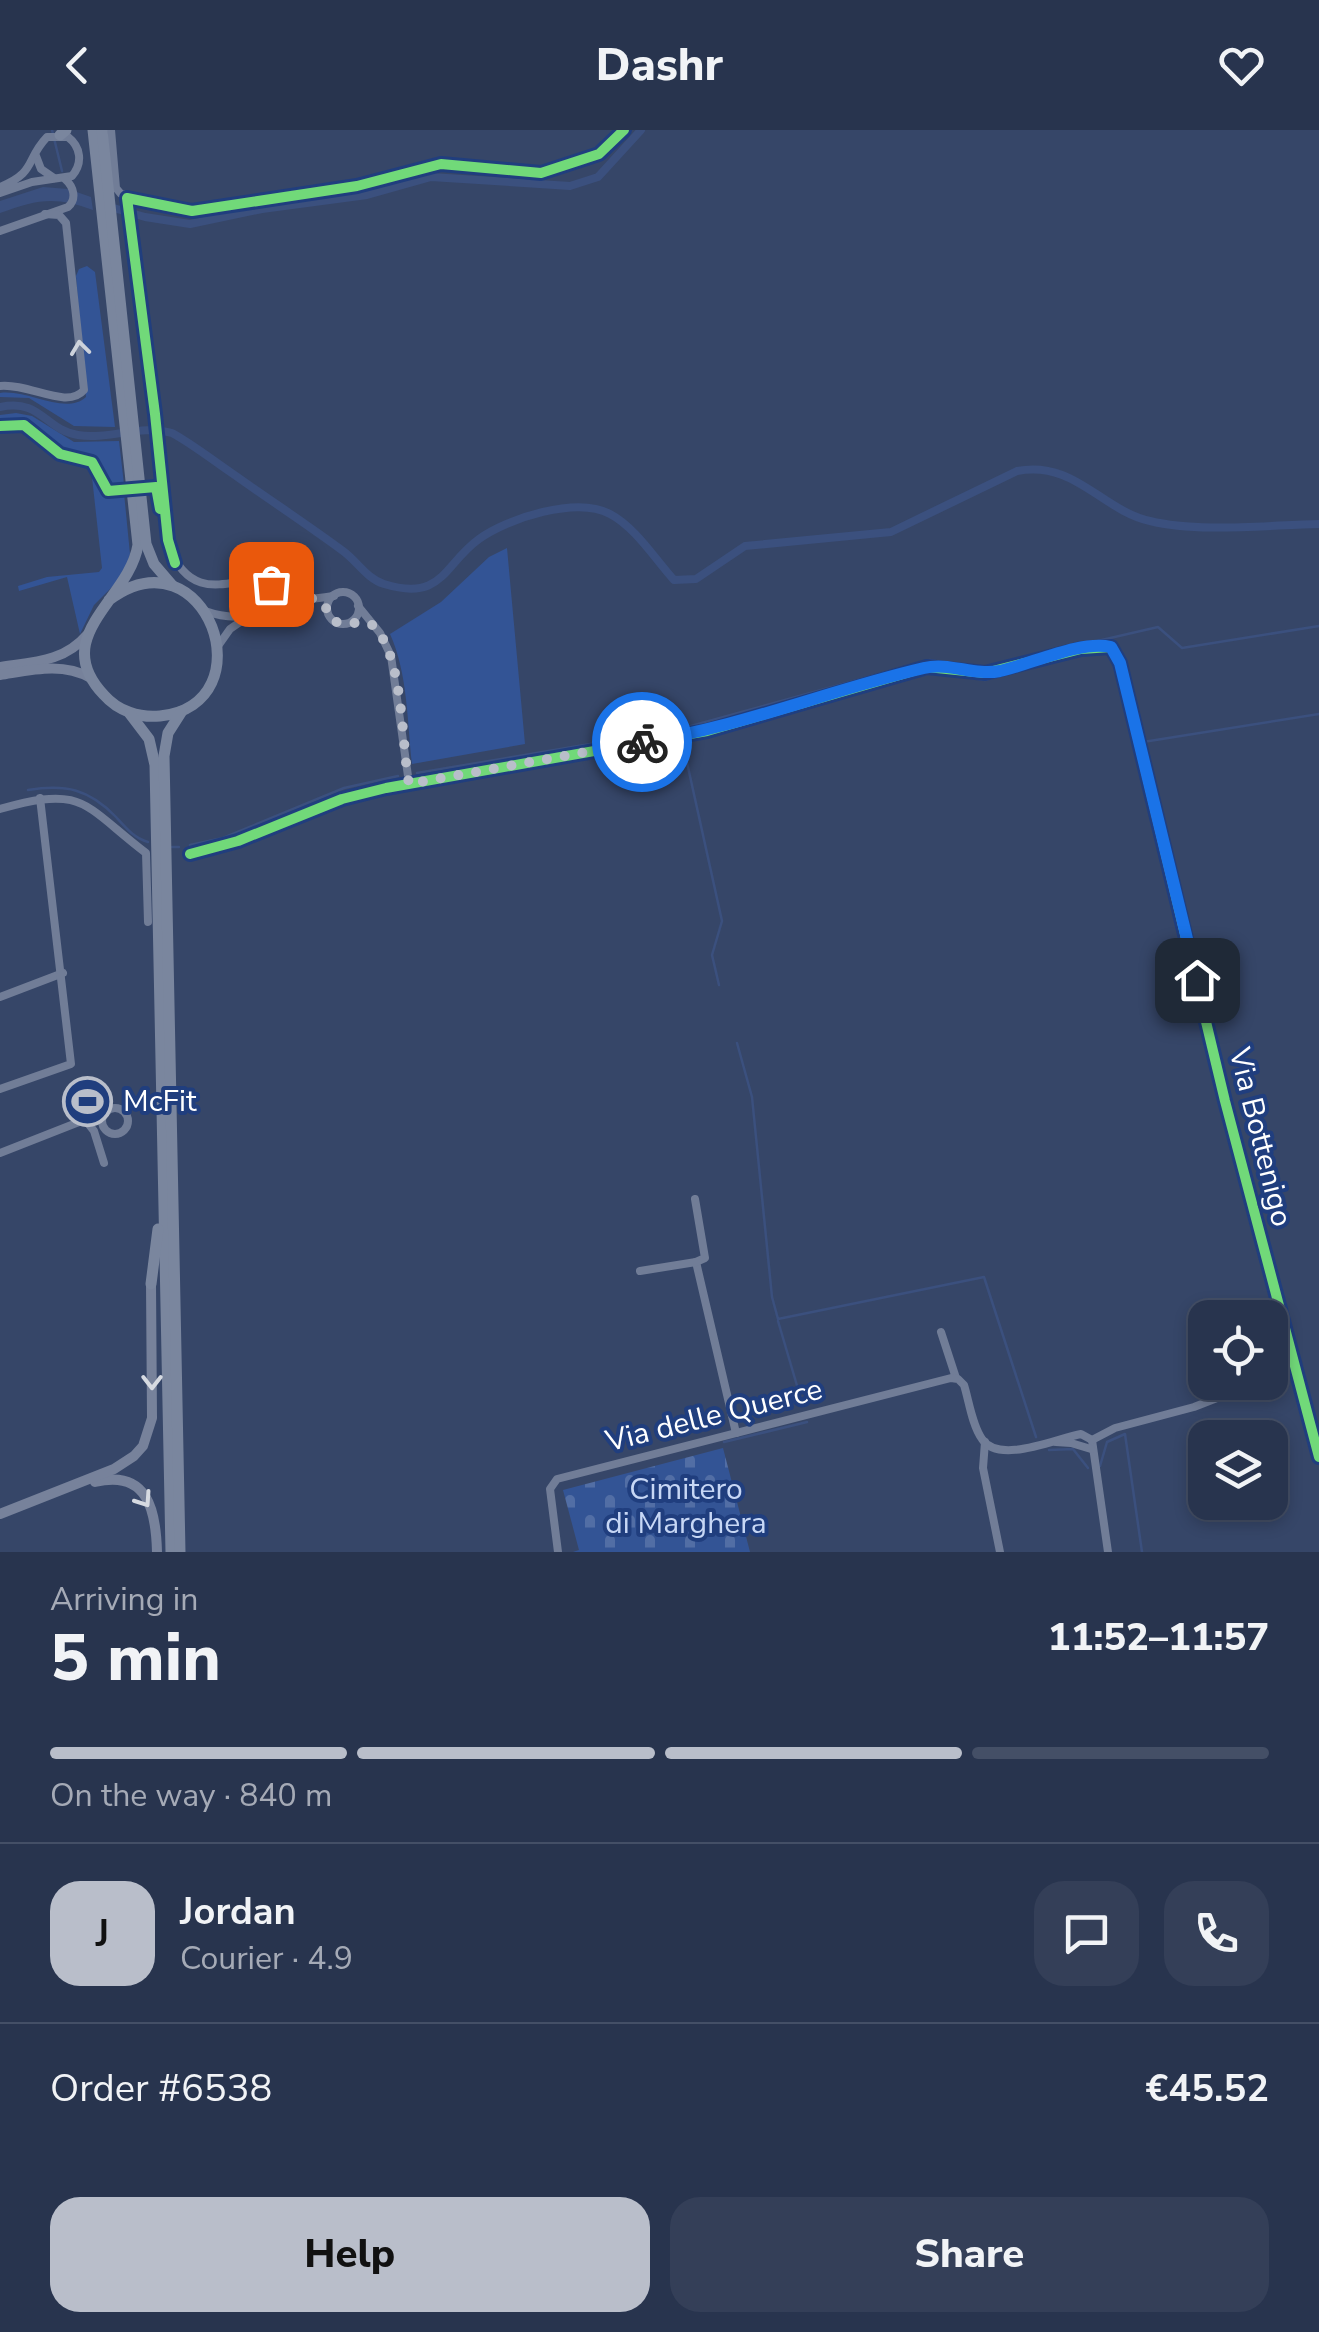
<!DOCTYPE html>
<meta charset="utf-8">
<style>
body{margin:0;font-family:"Nunito Sans",sans-serif;background:#343f58;color:#f1f3f6;height:100vh;display:flex;flex-direction:column;font-size:38px;white-space:nowrap}
*{box-sizing:border-box;margin:0}
p{font-size:32px;color:#a5aab6}
.icon{flex:none;width:55px;height:55px;fill:none;stroke:currentColor;stroke-width:2;stroke-linecap:round;stroke-linejoin:round}
.map{position:relative;height:1422px;overflow:hidden}
.drawer{display:flex;flex-direction:column;background:#28344e;flex:1}
.drawer>*{flex:none}
.buttons{position:absolute;left:1188px;top:1170px;display:grid;gap:20px}
.buttons a{display:grid;place-items:center;width:100px;height:100px;border-radius:20px;background:#28344e;box-shadow:0 5px 15px #0003,0 0 0 2px #444f66;font-size:50px}
.pin{position:absolute;display:grid;place-items:center;width:85px;height:85px;color:#fff;margin:-42px;border-radius:20px;box-shadow:0 5px 15px #0006}
.courier{position:absolute;display:grid;place-items:center;width:100px;height:100px;margin:-50px;border:8px solid #1a73e8;border-radius:50%;background:#fff;color:#222;box-shadow:0 2px 12px #0007}
.head em{font-style:normal;font-weight:800}
.head div{display:flex;flex-direction:column-reverse}
.head{display:flex;align-items:center;justify-content:space-between;height:170px;padding:0 50px}
h1{font-size:65px;font-weight:800;line-height:75px}
.bar{display:grid;grid-template-columns:repeat(4,1fr);gap:15px 10px;align-content:center;height:120px;padding:0 50px}
.bar i{height:12px;border-radius:8px;background:#444f66}
.bar .current{background:#b9beca}
.bar p{grid-column:span 4}
.line{display:flex;align-items:center;gap:25px;padding:0 50px;border-top:2px solid #444f66}
.line div{flex:1}
.round{display:grid;place-items:center;flex:none;width:105px;height:105px;border-radius:30px;background:#343f58}
.action{display:flex;gap:20px;margin-top:auto;padding:20px 50px}
.action a{flex:1;height:115px;border-radius:30px;background:#b9beca;color:#111;font-size:40px;font-weight:800;line-height:115px;text-align:center}
.action a+a{background:#343f58;color:#f1f3f6}
header{display:flex;justify-content:space-between;align-items:center;height:130px;padding:0 50px;background:#28344e;font-size:45px;font-weight:800}
.map>svg:first-child{display:block}
</style>
<header><svg class="icon" aria-label="back" viewBox="0 0 24 24"><path d="M15 5l-7 7 7 7"/></svg>Dashr<svg class="icon" aria-label="heart" viewBox="0 0 24 24"><path d="M12 20l-8-8c-3-5 5-10 8-4 3-6 11-1 8 4z"/></svg></header>
<div class="map">
<svg width="1319" height="1422" viewBox="0 0 1319 1422">
<defs>
<pattern id="cemetery-stones" width="16" height="16" patternUnits="userSpaceOnUse" patternTransform="scale(2.5)"><rect width="16" height="16" fill="#335495"/><path d="M2 7V4a2 2 0 0 1 4 0v3zM10 15v-3a2 2 0 0 1 4 0v3z" fill="#526ea5"/></pattern>
</defs>
<rect width="100%" height="100%" fill="#364668"/>
<!-- green -->
<g fill="#335495">
<path d="M87,136L95,142L115,297L74,296L29,268L0,267V263C29,259 65,286 86,267L76,146L79,139Z"/>
<path d="M16,283L32,286L74,312L119,311L124,354L106,356L93,327C82,325 68,325 59,319C35,302 34,286 0,293V285Z"/>
<polygon points="91,338 101,363 124,363 130,424 127,434 116,453 94,475 80,504 67,447 19,461 18,456 47,447 99,442 102,438"/>
<path d="M507,418L525,614L412,634C407,591 408,544 390,504L441,472L489,427Z"/>
</g>
<!-- cemetery -->
<polygon fill="url(#cemetery-stones)" points="723,1318 750,1422 573,1422 579,1420 563,1360"/>
<!-- water -->
<path fill="#3b507e" d="M43,57L68,59L91,67L93,80C56,66 37,69 0,83V71Z"/>
<g fill="none" stroke-linecap="round" stroke-linejoin="round">
<!-- stream -->
<g stroke="#3b507e" stroke-width="2.5">
<polyline points="52,0 62,41"/>
<polyline points="976,539 1158,497 1182,518 1319,496"/>
<polyline points="1117,543 1134,613"/>
<polyline points="1143,612 1319,584"/>
<polyline points="417,643 680,599 930,530 968,537"/>
<path d="M28,660C66,654 89,659 116,687C126,698 134,708 148,712"/>
<polyline points="190,715 223,708 344,658 398,646"/>
<polyline points="172,717 179,717"/>
<polyline points="719,855 712,825 722,791 682,610 934,542 985,550 1082,523"/>
<polyline points="737,913 752,967 772,1167 778,1189 984,1147 1036,1307"/>
<polyline points="778,1191 803,1276"/>
<polyline points="724,1312 807,1292"/>
<polyline points="1049,1320 1073,1319 1088,1338"/>
<polyline points="1100,1336 1107,1312 1125,1304 1142,1422"/>
</g>
<!-- canal -->
<g stroke="#3b507e" stroke-width="8">
<polyline points="110,77 145,87 190,94 262,79 367,65 431,47 570,56 598,47 641,0"/>
<path d="M0,277C41,268 45,300 78,305C109,310 141,294 172,303C194,315 215,332 236,346C271,371 308,395 343,421C357,431 367,449 384,454C443,472 443,435 479,409C508,388 577,366 610,384C635,397 655,429 674,450L696,449L745,416L891,402L1017,341C1075,330 1101,380 1150,391C1198,403 1268,395 1319,394"/>
</g>
<!-- street -->
<g stroke="#717d97" stroke-width="8">
<polyline points="111,0 116,58 121,64 192,81 357,56 441,34 541,43 599,24 624,0"/>
<polyline points="36,26 41,39 54,48"/>
<path d="M0,57C37,42 25,30 47,7H68C81,17 83,33 72,46L32,52L0,63"/>
<path d="M127,68L169,417C196,485 247,436 271,454C277,459 280,469 283,475"/>
<path d="M0,101L68,77C77,69 74,57 65,49"/>
<path d="M0,256C30,253 67,280 84,260L66,93L59,85L45,84"/>
<circle cx="343" cy="478" r="16"/>
<polyline points="358,476 380,503 391,526 409,653"/>
<path d="M205,481C242,494 258,482 293,472C307,469 320,468 334,466"/>
<polyline points="218,516 230,499 243,490"/>
<path d="M0,679C85,655 82,674 146,723L148,792"/>
<polyline points="190,724 238,711 342,669 386,658 707,601 927,537 985,543 1081,519 1111,517 1120,533 1225,971 1319,1327"/>
<polyline points="0,867 63,843"/>
<polyline points="0,959 71,934 40,668"/>
<circle cx="115" cy="991" r="13"/>
<polyline points="87,992 94,1001 104,1033"/>
<polyline points="0,1023 107,981"/>
<polyline points="696,1132 736,1303"/>
<polyline points="640,1141 696,1132 705,1128 695,1069"/>
<polyline points="941,1202 956,1248"/>
<polyline points="1270,1248 1295,1238"/>
<polyline points="1092,1310 1115,1298 1194,1277 1258,1252"/>
<polyline points="1092,1310 1108,1422"/>
<polyline points="985,1312 983,1338 1000,1422"/>
<polyline points="1056,1312 1071,1313 1091,1319"/>
<path d="M558,1422L550,1359L557,1349L951,1248L958,1249L964,1255C969,1271 972,1295 982,1309C999,1335 1057,1308 1081,1304L1092,1310"/>
</g>
<!-- secondary -->
<g stroke="#77829b" stroke-width="10">
<path d="M0,537C33,532 64,532 87,505"/>
<path d="M0,545C32,540 62,532 91,548"/>
<path d="M95,1352C148,1339 156,1381 157,1422"/>
<polyline points="0,1384 114,1339 134,1326 143,1316 152,1288 151,1154"/>
</g>
<!-- primary -->
<g stroke="#7a869e" stroke-width="11">
<path d="M93,0L138,415C129,470 48,506 104,565C118,581 139,588 160,586C269,574 206,398 109,470"/>
<polyline points="102,0 146,414 154,434 172,455"/>
<polyline points="60,5 66,0"/>
<polyline points="130,584 149,609 155,635 171,1422"/>
<polyline points="151,1154 158,1099"/>
<polyline points="180,1422 164,626 168,603 182,581"/>
</g>
<defs>
<g id="cycleway">
<polyline points="0,296 24,295 60,324 92,332 108,361 156,357 160,379"/>
<polyline points="175,433 168,410 155,284 127,68 192,81 357,56 441,34 541,43 599,24 624,0"/>
<polyline points="190,724 238,711 342,669 386,658 707,601 927,537 985,543 1081,519 1111,517 1120,533 1225,971 1319,1327"/>
</g>
</defs>
<!-- cycleway casing -->
<use href="#cycleway" stroke="#203e7e" stroke-width="16"/>
<!-- cycleway -->
<use href="#cycleway" stroke="#71d979" stroke-width="10"/>
</g>
<!-- one-way arrows -->
<defs><path id="oneway-chevron" d="M-2-3.5L2.5 0L-2 3.5" fill="none" stroke-width="1.6" stroke-linecap="round" stroke-linejoin="round" transform="scale(2.5)"/></defs>
<use stroke="#cdd2db" href="#oneway-chevron" transform="translate(80 218) rotate(-97)"/>
<g stroke="#d6dae1">
<use href="#oneway-chevron" transform="translate(152 1252) rotate(90)"/>
<use href="#oneway-chevron" transform="translate(144 1370) rotate(56)"/>
</g>
<g fill="none" stroke-linecap="round" stroke-linejoin="round">
<!-- done -->
<path stroke="#b9beca" stroke-width="10" stroke-dasharray="0 18" d="M271,454L283,475L314,468L324,475L335,492L371,494C404,521 401,611 409,654L642,612"/>
<!-- route -->
<path stroke="#1a73e8" stroke-width="12" d="M642,612C739,598 829,560 924,538C950,532 973,546 1000,541C1032,534 1080,510 1111,517L1120,533L1197,850"/>
</g>
<!-- icons -->
<defs>
<symbol id="stadium-ring" viewBox="-11 -11 22 22"><circle r="9.5" fill="#203e7e" stroke="#b9beca" stroke-width="1.5"/><path d="M0-5a6.5 5 0 1 0 0 10a6.5 5 0 1 0 0-10ZM-3.5-1.8h7v3.6h-7Z" fill="#b9beca"/></symbol>
</defs>
<g fill-rule="evenodd">
<use href="#stadium-ring" x="60" y="944" width="55" height="55"/>
</g>
<g text-anchor="middle" stroke-width="8" stroke-linejoin="round" paint-order="stroke">
<!-- poi labels -->
<g font-size="30" fill="#fff" stroke="#203e7e" text-anchor="start">
<text x="123" y="981">McFit</text>
</g>
<!-- street labels -->
<g font-size="30" fill="#fff" stroke="#203e7e">
<text transform="translate(1261 1007) rotate(76)" y="10">Via Bottenigo</text>
<text transform="translate(714 1285) rotate(-14)" y="10">Via delle Querce</text>
</g>
<!-- park labels -->
<g font-size="30" fill="#c7d7f5" stroke="#203e7e">
<text x="686" y="1369">Cimitero<tspan x="686" dy="34">di Marghera</tspan></text>
</g>
</g>
</svg>
<div class="buttons">
<a><svg class="icon" aria-label="locate" viewBox="0 0 24 24"><circle cx="12" cy="12" r="6"/><path d="M12 2v4M12 18v4M2 12h4M18 12h4"/></svg></a>
<a><svg class="icon" aria-label="layers" viewBox="0 0 24 24"><path d="M12 4l9 5-9 5-9-5zM3 14l9 5 9-5"/></svg></a>
</div>
<div class="pin" style="left:271px;top:454px;background:#ea580c"><svg class="icon" aria-label="bag" viewBox="0 0 24 24"><path d="M5 8h14l-1 12H6zM9 8a3 3 0 0 1 6 0"/></svg></div>
<div class="pin" style="left:1197px;top:850px;background:#1f2937"><svg class="icon" aria-label="home" viewBox="0 0 24 24"><path d="M3 11l9-7 9 7M6 9v11h12V9"/></svg></div>
<div class="courier" style="left:642px;top:612px"><svg class="icon" aria-label="bike" viewBox="0 0 24 24"><circle cx="6" cy="16" r="4"/><circle cx="18" cy="16" r="4"/><path d="M6 16l4-8h5l3 8M10 8l3 8H6M13 5h3"/></svg></div>
</div>
<section class="drawer">
<div class="head"><div><h1>5 min</h1><p>Arriving in</p></div><em>11:52–11:57</em></div>
<div class="bar"><i class="current"></i><i class="current"></i><i class="current"></i><i></i><p>On the way · 840 m</p></div>
<div class="line" style="height:180px"><b class="round" style="background:#b9beca;color:#111">J</b><div><b>Jordan</b><p>Courier · 4.9</p></div><a class="round"><svg class="icon" aria-label="chat" viewBox="0 0 24 24"><path d="M4 5h16v11H9l-5 4z"/></svg></a><a class="round"><svg class="icon" aria-label="phone" viewBox="0 0 24 24"><path d="M5 4h4l2 5-3 2q2 4 5 5l2-3 5 2v4C11 20 4 13 5 4z"/></svg></a></div>
<div class="line" style="height:130px"><div>Order #6538</div><b>€45.52</b></div>
<div class="action"><a>Help</a><a>Share</a></div>
</section>
